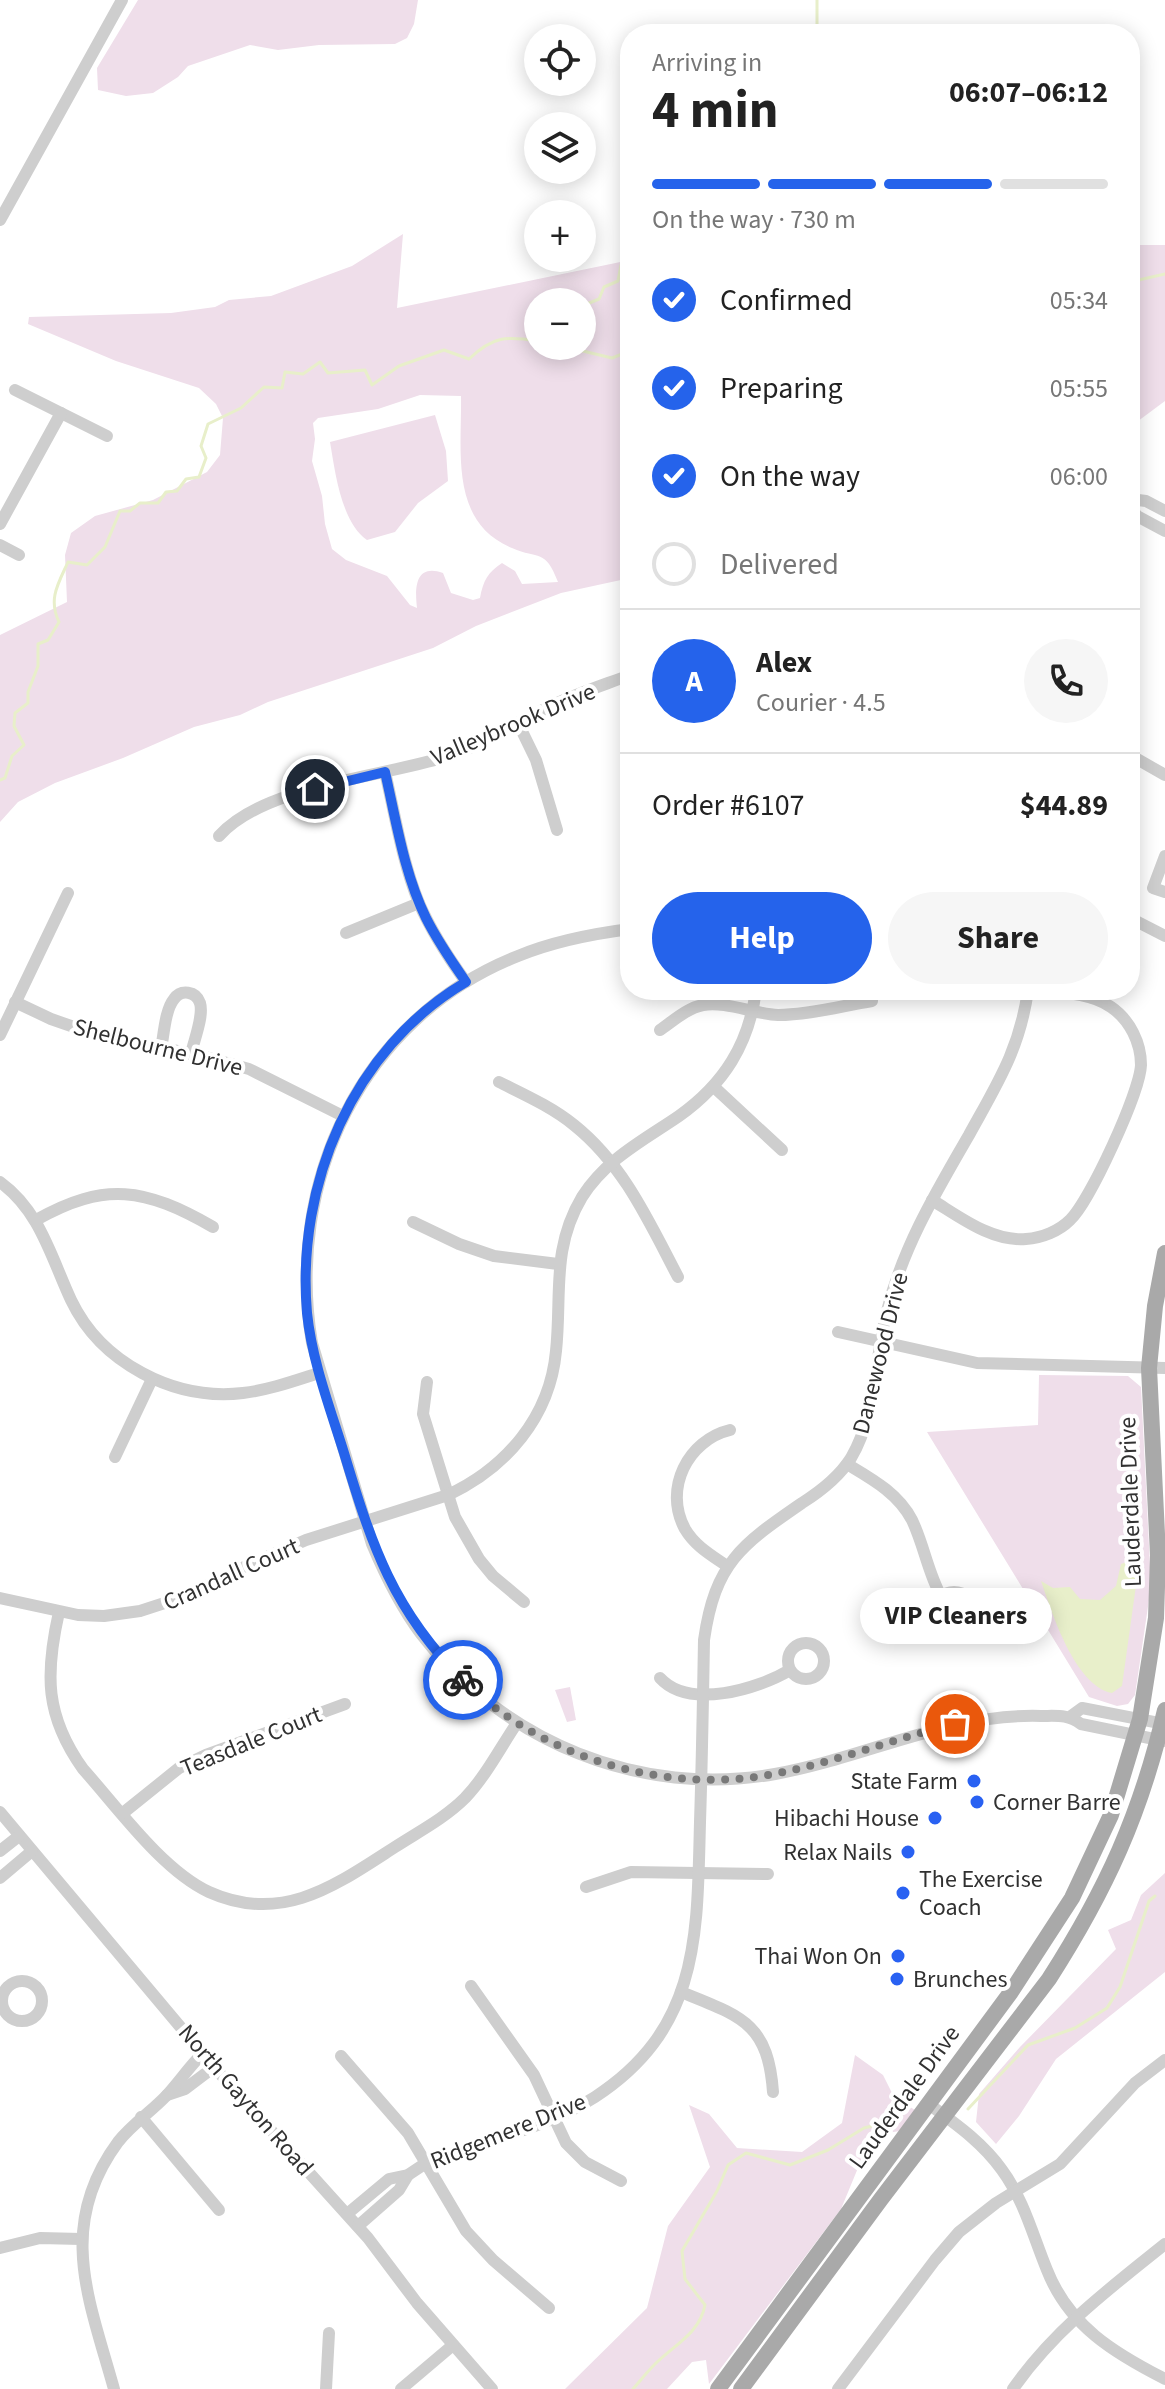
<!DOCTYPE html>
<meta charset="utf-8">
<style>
body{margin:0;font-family:"Source Sans 3",sans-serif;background:#f6f6f6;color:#222;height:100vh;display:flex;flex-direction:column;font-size:30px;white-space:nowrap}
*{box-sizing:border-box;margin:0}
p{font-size:26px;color:#767676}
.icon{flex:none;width:44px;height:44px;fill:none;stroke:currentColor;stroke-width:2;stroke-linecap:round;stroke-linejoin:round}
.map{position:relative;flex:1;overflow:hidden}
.side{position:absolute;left:620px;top:24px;width:520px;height:976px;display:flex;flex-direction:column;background:#fff;border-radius:32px;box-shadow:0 4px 20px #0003}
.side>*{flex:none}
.fabs{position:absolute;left:524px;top:24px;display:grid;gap:16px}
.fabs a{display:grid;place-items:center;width:72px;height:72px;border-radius:50%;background:#fff;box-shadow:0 4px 20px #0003;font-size:40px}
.pin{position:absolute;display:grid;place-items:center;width:68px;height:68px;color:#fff;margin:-34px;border:4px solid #fff;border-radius:50%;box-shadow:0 2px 8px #0007}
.courier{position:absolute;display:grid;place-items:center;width:80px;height:80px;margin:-40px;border:6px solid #2563eb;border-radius:50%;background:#fff;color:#222;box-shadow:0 2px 10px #0007}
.bubble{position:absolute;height:56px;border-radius:28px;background:#fff;box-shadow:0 4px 20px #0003;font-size:26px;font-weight:700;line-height:56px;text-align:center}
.overview em{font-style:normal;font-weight:700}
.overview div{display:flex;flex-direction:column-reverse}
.overview{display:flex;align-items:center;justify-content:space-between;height:136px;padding:0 32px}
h1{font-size:52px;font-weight:700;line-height:60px}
.bar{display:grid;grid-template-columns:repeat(4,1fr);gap:12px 8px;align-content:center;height:96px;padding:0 32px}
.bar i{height:10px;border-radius:6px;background:#e0e0e0}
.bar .selected{background:#2563eb}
.bar p{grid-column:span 4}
.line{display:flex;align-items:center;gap:20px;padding:0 32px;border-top:2px solid #e0e0e0}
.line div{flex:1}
.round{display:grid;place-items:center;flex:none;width:84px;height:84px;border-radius:42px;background:#f6f6f6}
ol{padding:0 32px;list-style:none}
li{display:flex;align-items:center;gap:24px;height:88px}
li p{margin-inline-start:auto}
li .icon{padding:8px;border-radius:50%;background:#2563eb;color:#fff;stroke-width:4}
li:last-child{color:#767676}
li i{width:44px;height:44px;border:4px solid #e0e0e0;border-radius:50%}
.primary-button{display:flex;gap:16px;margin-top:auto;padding:16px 32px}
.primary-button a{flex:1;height:92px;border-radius:48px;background:#2563eb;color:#fff;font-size:32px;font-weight:700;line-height:92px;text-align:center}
.primary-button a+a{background:#f6f6f6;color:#222}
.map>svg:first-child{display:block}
</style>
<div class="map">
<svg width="1165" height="2389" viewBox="0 0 1165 2389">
<rect width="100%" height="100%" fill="#fff"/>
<!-- green -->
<g fill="#efdeea" fill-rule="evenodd">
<polygon points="138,0 418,0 414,24 407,38 395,44 319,45 278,50 250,45 188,66 178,77 153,93 126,96 98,90 97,68"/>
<path d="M403,234L397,308L630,260V578L561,593L476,626L433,648L268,702L240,715L194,727L123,758L55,783L18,802L0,822V635L67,602L65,555L71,533L95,516L153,500L207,472L220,455L223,418L216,404L199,388L116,361L28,324L29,317L171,313L215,307L229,300L271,296L352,266ZM538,302H582V346H538ZM420,395L461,396C462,451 449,522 512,548C539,560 545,548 558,582L522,584L515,571L502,563C488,572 483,581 480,598L473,600L451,593L443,573C414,563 415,590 417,608L410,605L387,576L346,560L332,549L325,524L322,496L312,461L315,439L313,423L318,418L378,409Z"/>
<polygon points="1130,245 1165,245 1165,401 1130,427"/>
<path d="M435,415L446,451L448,481L418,503L395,532L367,540C341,522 335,471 330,442Z"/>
<polygon points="1039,1375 1128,1376 1141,1387 1151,1586 1135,1695 1128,1704 1117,1706 1089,1697 927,1432 1038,1425"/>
<polygon points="570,1687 576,1720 567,1722 555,1690"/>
<polygon points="1165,1873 1165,1972 1056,2059 1019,2116 996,2144 976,2122 979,2094 1020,2047 1116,1949 1108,1930 1131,1920 1141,1895"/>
<polygon points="855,2055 883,2075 894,2097 915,2110 900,2131 887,2133 865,2151 841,2209 709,2384 706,2360 692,2362 667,2389 565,2389 647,2308 668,2226 710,2167 689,2105 709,2114 737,2148 802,2152 842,2123"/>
</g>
<!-- water -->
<path fill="#e8efca" d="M1126,1562H1133L1138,1571L1122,1686L1112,1693C1075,1686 1052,1613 1041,1581L1053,1588L1070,1587L1080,1599L1100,1600L1116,1586L1121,1564Z"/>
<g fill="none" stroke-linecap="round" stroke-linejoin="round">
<!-- stream -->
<g stroke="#e8efca" stroke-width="3">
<polyline points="817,0 817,34"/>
<polyline points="1130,282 1165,274"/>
<polyline points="582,306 599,299 604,287 618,281 621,265 630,262"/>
<polyline points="562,346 612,358 630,351"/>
<path d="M0,780L5,778L12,756L24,745L14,726L15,713L28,703V692L38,666V644L48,640L59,622C48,599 58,584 68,562L87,565L105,547L120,511H130L140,503H158L166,492L177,491L186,479L199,477L206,458L201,446L208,424L241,408L264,387L282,388L285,372L303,374L320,362L328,373L365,370L372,385L399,366L444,350L469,359C493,336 506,336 538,341"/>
<polyline points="968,2109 1028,2045 1075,2028 1107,2008 1120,1987 1149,1901 1155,1896"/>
<path d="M633,2389C640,2381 647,2372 655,2364C674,2345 700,2333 705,2305L685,2279L682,2251L717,2191L728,2165L746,2153L790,2165L828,2150L864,2128L899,2119"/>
</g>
<!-- minor -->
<g stroke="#cecece" stroke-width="12">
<polyline points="0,220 122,0"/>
<polyline points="15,390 107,436"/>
<polyline points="1130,499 1146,501 1165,511"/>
<polyline points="1130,507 1137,516 1165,531"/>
<polyline points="0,524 61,413"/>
<polyline points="0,545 19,555"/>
<polyline points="518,723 536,760 557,830"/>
<polyline points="1130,755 1165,775"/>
<path d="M385,772C395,815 402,861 419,903C431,931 448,957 466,982"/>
<path d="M219,836C266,783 391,777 458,753C488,741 516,723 545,709C572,695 601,686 630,675"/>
<polyline points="1165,856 1153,888 1165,892"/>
<polyline points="1130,918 1165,936"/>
<path d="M630,929C591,934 554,941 518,956C361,1018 285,1182 312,1343L372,1544C385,1575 400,1606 421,1634C503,1742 641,1798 775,1774C865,1758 948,1713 1041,1716C1056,1716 1068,1714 1081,1724L1164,1741"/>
<polyline points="346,933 419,903"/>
<polyline points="15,1002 51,1019 100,1036 198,1055 249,1069 343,1116"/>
<path d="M660,1030C673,1021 687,1008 703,1005C726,1001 754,1014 778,1015C809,1015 841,1006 872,1001"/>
<polyline points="0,1035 68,893"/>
<path d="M161,1049C164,1034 165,1010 174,999C181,989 196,991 200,1003C204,1016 194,1040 191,1054"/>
<path d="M499,1082C525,1095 552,1107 574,1125C624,1165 649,1222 678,1277"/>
<polyline points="714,1087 782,1150"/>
<path d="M0,1182C40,1211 51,1257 71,1300C101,1363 174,1401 243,1393C269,1390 294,1381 319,1373"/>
<path d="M932,1200C960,1217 992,1242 1026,1239C1042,1238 1059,1231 1070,1220C1090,1201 1140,1092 1141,1065C1141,1043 1130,1020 1111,1007C1088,991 1056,993 1028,990"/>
<path d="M36,1220C105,1181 145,1188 213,1227"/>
<polyline points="413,1222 459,1244 494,1256 558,1264"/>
<polyline points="838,1332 977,1363 1165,1368"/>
<polyline points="427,1382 423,1414 455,1517 479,1559 493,1576 524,1602"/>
<polyline points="115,1457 152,1379"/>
<path d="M847,1464C872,1479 898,1493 912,1520C924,1545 928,1573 941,1596"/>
<path d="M727,1566C711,1555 695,1546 685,1529C663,1489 688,1440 730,1430"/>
<circle cx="954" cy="1611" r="19"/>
<path d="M0,1598L78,1615L104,1616L140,1611L186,1596L246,1566L306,1540L448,1495C506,1468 550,1417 556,1351C562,1295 551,1249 582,1197C606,1159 644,1140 679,1116C724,1084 749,1044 756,990"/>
<path d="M59,1612C45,1674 45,1716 83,1769C118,1808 162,1870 209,1892C282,1925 336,1885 395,1847C418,1832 445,1818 465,1798C486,1776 500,1748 517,1723"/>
<circle cx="806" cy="1661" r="18"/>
<path d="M660,1678C689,1710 758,1689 790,1670"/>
<polyline points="1071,1716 1082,1708 1165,1724"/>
<polyline points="0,1812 214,2067 368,2238 417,2303 492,2389"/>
<polyline points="123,1813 179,1768 206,1755 345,1704"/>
<polyline points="0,1851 19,1836"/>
<polyline points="0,1878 32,1851"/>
<polyline points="586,1887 631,1872 768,1874"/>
<circle cx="22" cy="2001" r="20"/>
<polyline points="471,1986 534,2075 566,2143 585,2162 621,2181"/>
<path d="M681,1992C740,2016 768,2022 773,2092"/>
<polyline points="341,2056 408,2133 466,2231 493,2260 549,2308"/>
<polyline points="167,2095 185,2089 214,2067"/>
<path d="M930,2105C956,2124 983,2143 1002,2170C1024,2200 1033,2236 1047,2270C1069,2326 1114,2353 1165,2379"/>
<polyline points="141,2117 219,2210"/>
<path d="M347,2214L389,2179L408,2175L426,2163C481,2141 545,2129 595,2097C701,2028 697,1933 700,1822C702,1761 703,1700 704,1640C715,1563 741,1545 802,1503C821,1491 839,1477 851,1458C877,1414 874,1359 887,1311C903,1247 936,1192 969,1135C997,1084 1020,1049 1028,990"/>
<polyline points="358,2226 399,2190 408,2175"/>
<polyline points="0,2248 40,2238 81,2239"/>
<path d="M114,2389C89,2299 56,2226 118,2142C132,2124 151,2112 167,2095C179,2082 189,2067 203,2053"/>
<polyline points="326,2389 329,2333"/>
<polyline points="401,2389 453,2345"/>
<polyline points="838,2389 935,2260 959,2232 996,2203 1060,2164 1135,2083 1165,2060"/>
<path d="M1013,2389C1053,2331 1110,2288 1165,2244"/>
</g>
<!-- major -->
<g stroke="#a9a9a9" stroke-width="16">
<polyline points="718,2389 1011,1992 1072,1898 1111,1815 1140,1719 1156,1618 1158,1555 1149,1368 1155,1306 1165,1253"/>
<path d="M741,2389L881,2199L1049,1979C1106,1890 1141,1814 1165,1710"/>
</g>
</g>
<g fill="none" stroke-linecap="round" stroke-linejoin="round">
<!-- done -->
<path stroke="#797979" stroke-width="8" stroke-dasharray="0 14.4" d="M463,1680C543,1759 668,1796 779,1773C839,1761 896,1738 955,1724"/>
<!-- route -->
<path stroke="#2563eb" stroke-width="10" d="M315,789L385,772C396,820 404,873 426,918C437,940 452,962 466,982C352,1049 296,1185 307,1313C312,1361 330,1408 344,1453C372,1546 393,1610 463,1680"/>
</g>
<!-- markers -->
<g fill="#2961f2" stroke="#fff" stroke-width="3">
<circle cx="974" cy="1781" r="8"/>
<circle cx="977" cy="1802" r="8"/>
<circle cx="935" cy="1818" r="8"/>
<circle cx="908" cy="1852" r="8"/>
<circle cx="903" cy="1893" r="8"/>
<circle cx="898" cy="1956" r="8"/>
<circle cx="897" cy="1979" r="8"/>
</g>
<g text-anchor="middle" stroke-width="8" stroke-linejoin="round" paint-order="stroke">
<!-- street labels -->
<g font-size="24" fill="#313131" stroke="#fff">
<text transform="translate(513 724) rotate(-23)" y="8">Valleybrook Drive</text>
<text transform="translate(158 1047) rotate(14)" y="8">Shelbourne Drive</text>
<text transform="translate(880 1353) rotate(-76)" y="8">Danewood Drive</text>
<text transform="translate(1130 1502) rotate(-92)" y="8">Lauderdale Drive</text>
<text transform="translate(231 1574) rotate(-24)" y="8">Crandall Court</text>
<text transform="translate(251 1741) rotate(-22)" y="8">Teasdale Court</text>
<text transform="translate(904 2097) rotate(-54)" y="8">Lauderdale Drive</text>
<text transform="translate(246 2100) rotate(49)" y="8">North Gayton Road</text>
<text transform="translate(508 2131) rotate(-22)" y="8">Ridgemere Drive</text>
</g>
<!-- poi labels -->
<g font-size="24" fill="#313131" stroke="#fff" text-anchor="end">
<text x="958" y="1789">State Farm</text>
<text x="993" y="1810" text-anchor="start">Corner Barre</text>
<text x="919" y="1826">Hibachi House</text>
<text x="892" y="1860">Relax Nails</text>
<text x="919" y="1887" text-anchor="start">The Exercise<tspan x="919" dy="28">Coach</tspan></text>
<text x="882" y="1964">Thai Won On</text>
<text x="913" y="1987" text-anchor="start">Brunches</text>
</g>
</g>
</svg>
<div class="fabs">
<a><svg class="icon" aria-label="locate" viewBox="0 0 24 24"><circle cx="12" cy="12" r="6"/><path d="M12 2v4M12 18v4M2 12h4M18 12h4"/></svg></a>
<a><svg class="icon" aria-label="layers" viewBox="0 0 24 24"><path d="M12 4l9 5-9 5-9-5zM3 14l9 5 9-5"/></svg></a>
<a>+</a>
<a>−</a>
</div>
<div class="pin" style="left:955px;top:1724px;background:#ea580c"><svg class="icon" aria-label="bag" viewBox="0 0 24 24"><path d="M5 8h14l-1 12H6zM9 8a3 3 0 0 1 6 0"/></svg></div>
<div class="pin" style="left:315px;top:789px;background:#1f2937"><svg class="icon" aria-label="home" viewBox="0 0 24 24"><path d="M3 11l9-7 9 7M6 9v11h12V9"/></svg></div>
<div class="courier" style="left:463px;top:1680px"><svg class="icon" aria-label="bike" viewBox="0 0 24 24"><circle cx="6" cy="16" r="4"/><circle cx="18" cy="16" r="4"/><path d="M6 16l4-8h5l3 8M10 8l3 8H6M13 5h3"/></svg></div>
<div class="bubble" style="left:860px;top:1588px;width:192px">VIP Cleaners</div>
<section class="side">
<div class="overview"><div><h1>4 min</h1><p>Arriving in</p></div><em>06:07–06:12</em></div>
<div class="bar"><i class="selected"></i><i class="selected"></i><i class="selected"></i><i></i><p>On the way · 730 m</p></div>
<ol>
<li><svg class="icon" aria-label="check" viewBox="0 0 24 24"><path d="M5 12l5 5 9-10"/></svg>Confirmed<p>05:34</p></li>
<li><svg class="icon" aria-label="check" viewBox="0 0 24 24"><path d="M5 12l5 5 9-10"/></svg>Preparing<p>05:55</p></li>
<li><svg class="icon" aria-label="check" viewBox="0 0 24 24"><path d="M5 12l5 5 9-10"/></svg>On the way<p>06:00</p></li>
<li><i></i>Delivered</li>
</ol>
<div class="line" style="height:144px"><b class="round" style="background:#2563eb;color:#fff">A</b><div><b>Alex</b><p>Courier · 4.5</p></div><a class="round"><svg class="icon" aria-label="phone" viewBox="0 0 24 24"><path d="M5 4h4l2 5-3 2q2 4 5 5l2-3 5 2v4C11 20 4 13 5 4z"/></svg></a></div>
<div class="line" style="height:104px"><div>Order #6107</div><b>$44.89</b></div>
<div class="primary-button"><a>Help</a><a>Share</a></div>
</section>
</div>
